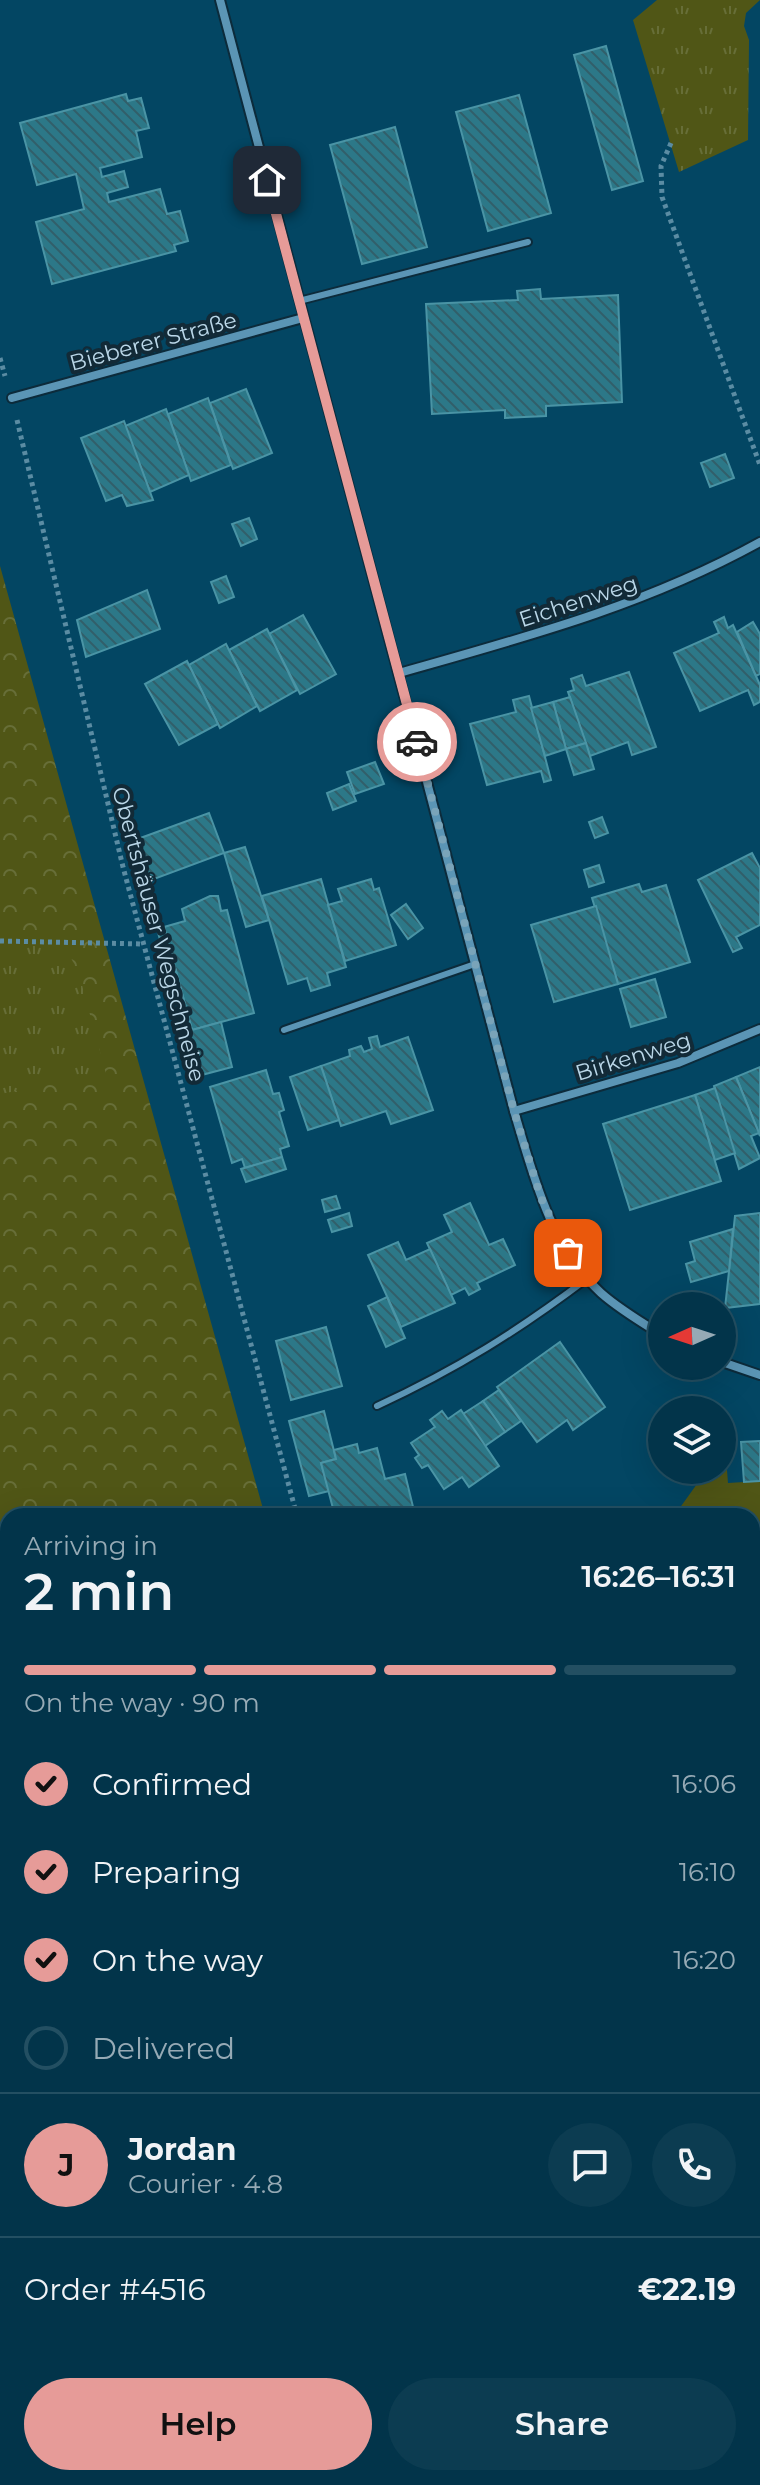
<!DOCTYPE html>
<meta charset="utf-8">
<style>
body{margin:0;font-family:Montserrat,sans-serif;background:#0c3c51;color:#f1f3f6;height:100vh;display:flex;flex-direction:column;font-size:30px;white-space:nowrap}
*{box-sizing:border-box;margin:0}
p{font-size:26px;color:#96aab5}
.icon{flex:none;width:44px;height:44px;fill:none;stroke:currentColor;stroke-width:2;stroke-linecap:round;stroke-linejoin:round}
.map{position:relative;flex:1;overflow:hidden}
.side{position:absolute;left:0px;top:1508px;width:760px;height:978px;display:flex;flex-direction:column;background:#02344a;border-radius:24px 24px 0 0;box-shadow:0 8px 32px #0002,0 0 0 2px #234f62}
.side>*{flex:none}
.needle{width:52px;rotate:267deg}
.controls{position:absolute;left:648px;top:1292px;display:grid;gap:16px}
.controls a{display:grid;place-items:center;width:88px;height:88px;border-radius:50%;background:#02344a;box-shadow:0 8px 32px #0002,0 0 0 2px #234f62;font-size:40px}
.pin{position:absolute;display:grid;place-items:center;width:68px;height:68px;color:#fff;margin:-34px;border-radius:16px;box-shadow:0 4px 12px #0006}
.courier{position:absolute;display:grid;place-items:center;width:80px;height:80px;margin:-40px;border:6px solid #e69b98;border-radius:50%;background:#fff;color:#222;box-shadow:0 2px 10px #0007}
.overview em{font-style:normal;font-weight:600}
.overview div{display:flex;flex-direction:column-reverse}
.overview{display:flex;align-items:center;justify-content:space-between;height:136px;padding:0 24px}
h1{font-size:52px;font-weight:600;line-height:60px}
.bar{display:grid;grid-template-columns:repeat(4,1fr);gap:12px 8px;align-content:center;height:96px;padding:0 24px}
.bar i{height:10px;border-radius:6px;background:#234f62}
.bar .current{background:#e69b98}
.bar p{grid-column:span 4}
.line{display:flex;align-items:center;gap:20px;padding:0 24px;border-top:2px solid #234f62}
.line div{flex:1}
.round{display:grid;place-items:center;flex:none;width:84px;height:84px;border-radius:42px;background:#0c3c51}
ol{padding:0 24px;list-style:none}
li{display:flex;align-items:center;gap:24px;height:88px}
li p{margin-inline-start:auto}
li .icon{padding:8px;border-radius:50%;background:#e69b98;color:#111;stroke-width:4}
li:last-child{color:#96aab5}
li i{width:44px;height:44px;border:4px solid #234f62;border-radius:50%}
.cta{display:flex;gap:16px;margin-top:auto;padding:16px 24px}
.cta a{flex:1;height:92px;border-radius:48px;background:#e69b98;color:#111;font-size:32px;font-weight:600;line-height:92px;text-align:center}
.cta a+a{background:#0c3c51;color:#f1f3f6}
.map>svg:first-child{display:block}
</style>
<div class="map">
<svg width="760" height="2485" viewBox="0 0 760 2485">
<defs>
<pattern id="forest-crowns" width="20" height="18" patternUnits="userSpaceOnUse" patternTransform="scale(2)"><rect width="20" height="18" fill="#505616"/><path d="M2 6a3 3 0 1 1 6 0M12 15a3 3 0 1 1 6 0" fill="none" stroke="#676e38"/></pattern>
<pattern id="park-tufts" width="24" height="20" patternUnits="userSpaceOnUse" patternTransform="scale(2)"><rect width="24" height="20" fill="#505616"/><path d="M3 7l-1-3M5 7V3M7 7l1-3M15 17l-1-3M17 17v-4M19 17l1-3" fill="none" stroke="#676e38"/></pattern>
<pattern id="building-back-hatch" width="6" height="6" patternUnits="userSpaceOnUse" patternTransform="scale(2)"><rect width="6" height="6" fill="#2c7888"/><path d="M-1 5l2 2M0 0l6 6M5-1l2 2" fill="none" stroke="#315f6a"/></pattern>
</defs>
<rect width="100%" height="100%" fill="#034663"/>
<!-- green -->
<g fill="#505616">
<polygon points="725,1445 728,1483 760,1481 760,1530 752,1531 752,1516 674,1516 707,1470 722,1470"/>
<polygon points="760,1603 760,1847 752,1849 752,1604"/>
</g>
<!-- forest -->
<polygon fill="url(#forest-crowns)" points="0,566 265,1516 8,1516 8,2478 752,2478 752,1877 760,1875 760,2485 0,2485"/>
<!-- park -->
<g fill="url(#park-tufts)">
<polygon points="657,0 760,0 746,13 744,26 749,40 748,140 679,172 633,20"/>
<polygon points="60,936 79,974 106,1074 0,1094 0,937"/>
</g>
<!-- building -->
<g fill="url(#building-back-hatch)" stroke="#4a94a5" stroke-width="2">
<polygon points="606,46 643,181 612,190 574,55"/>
<polygon points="126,94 128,101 141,98 149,128 136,131 142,157 100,168 102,177 124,171 128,187 107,193 109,202 160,189 167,214 180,211 188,241 174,245 176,251 52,284 36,222 84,209 76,174 37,185 20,123"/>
<polygon points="519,95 551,213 488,231 456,112"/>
<polygon points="395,127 427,247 362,264 330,145"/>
<polygon points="540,289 541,299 618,295 622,402 546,406 546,416 505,418 505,410 432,414 426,304 518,300 517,291"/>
<polygon points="246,389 272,453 233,469 210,403"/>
<polygon points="208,398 231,465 191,481 168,414"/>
<polygon points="166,409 189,475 150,492 125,426"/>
<polygon points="124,421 153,500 127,506 122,495 106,501 81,438"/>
<polygon points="725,454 734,478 710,487 701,463"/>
<polygon points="249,518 257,539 241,546 232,524"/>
<polygon points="226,576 234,597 219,603 211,582"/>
<polygon points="147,590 160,629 86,657 77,620"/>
<polygon points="303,615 336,674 300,694 269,634"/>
<polygon points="724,617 728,628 733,625 760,685 760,702 754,705 748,690 700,711 674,653 719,633 714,622"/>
<polygon points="753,622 760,634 760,674 756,676 737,632"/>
<polygon points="267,629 297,690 260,711 229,650"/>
<polygon points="226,644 257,706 220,728 189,665"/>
<polygon points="187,661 218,724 179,745 145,684"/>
<polygon points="629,672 656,747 632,755 628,742 590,756 568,692 574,690 571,679 582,675 586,686"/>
<polygon points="529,696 551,780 544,782 541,771 487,785 470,724 516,712 513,700"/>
<polygon points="570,697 586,743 566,749 553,702"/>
<polygon points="553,702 566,749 545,756 531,708"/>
<polygon points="586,743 594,769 574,775 566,749"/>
<polygon points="375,762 384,784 355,794 347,772"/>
<polygon points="349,784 356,801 333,810 327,793"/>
<polygon points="209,813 224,853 146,882 135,840"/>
<polygon points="602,817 608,833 595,838 589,822"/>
<polygon points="245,847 269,920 246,927 224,853"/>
<polygon points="752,853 760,868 760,925 736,937 742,948 733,952 698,880"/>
<polygon points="599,865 604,882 589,887 584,870"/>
<polygon points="321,879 346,967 327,973 330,985 311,991 307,978 288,984 262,896"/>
<polygon points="371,879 374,890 379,888 396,945 345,961 328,905 342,901 338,889"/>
<polygon points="639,884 642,892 666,885 690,962 618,984 592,898"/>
<polygon points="210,896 218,896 221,911 227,910 254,1013 192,1030 164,927 185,921 182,909"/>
<polygon points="406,904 423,928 408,939 391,915"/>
<polygon points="596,906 618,984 554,1002 531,925"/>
<polygon points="164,927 192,1030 221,1022 232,1067 198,1076 157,929"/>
<polygon points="655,979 666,1017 631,1027 620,989"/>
<polygon points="377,1036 380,1047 408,1037 433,1110 391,1124 386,1111 341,1126 321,1066 350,1056 349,1050 361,1046 364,1052 372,1049 369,1038"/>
<polygon points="321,1066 339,1120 308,1130 290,1077"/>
<polygon points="760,1067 760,1136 736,1077"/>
<polygon points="266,1070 273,1094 279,1093 284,1110 279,1112 289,1146 280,1149 282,1157 245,1168 242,1159 232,1163 210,1087"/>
<polygon points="736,1077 759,1133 751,1136 760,1158 739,1169 714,1086"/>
<polygon points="715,1088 735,1153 715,1160 695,1095"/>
<polygon points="695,1095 721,1181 630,1210 603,1124"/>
<polygon points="282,1157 286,1169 246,1182 241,1169"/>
<polygon points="336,1196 340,1208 325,1212 322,1200"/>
<polygon points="470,1203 489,1245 503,1239 515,1265 477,1283 480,1289 469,1295 465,1288 451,1295 427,1243 452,1232 444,1215"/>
<polygon points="349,1213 352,1226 332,1232 328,1220"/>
<polygon points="760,1213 760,1304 725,1308 735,1216"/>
<polygon points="733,1229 729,1271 691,1282 686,1264 695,1261 690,1242"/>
<polygon points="398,1242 406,1260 430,1249 455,1303 401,1327 368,1255"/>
<polygon points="387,1297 405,1338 386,1347 368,1306"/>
<polygon points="326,1327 342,1386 291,1400 276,1341"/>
<polygon points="560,1342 605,1407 573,1430 567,1420 537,1442 497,1387"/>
<polygon points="499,1390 521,1421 505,1432 483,1401"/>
<polygon points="483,1401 505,1432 485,1446 463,1414"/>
<polygon points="461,1410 499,1466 469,1487 462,1477 444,1489 428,1465 422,1468 415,1458 419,1455 411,1443 435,1427 430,1420 442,1411 448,1419"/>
<polygon points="324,1411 336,1459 321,1463 329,1491 309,1496 289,1421"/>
<polygon points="760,1441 760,1481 744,1482 741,1442"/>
<polygon points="357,1444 359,1453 377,1448 385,1479 405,1474 414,1511 404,1516 335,1516 321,1463 336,1459 334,1450"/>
</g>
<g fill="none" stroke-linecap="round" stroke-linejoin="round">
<defs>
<g id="service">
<polyline points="299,301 528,242"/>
<polyline points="284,1030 475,964"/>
<path d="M377,1406C457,1369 518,1331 588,1278"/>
</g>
<g id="minor">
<path d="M220,0L514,1111C533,1174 550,1246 601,1293C619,1309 641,1322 662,1335"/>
<polyline points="12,398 303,318"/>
<path d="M399,673C526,637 644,606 760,542"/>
<polyline points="514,1111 678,1063 760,1029"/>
<polyline points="722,1362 760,1375"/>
</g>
</defs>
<!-- service casing -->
<use href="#service" stroke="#0c2b3b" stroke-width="10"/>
<!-- minor casing -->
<use href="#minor" stroke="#0c2b3b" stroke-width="12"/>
<!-- path -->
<g stroke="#5b8ca3" stroke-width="5" stroke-dasharray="4 4" stroke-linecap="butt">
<polyline points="671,143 661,166 662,197 760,465"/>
<polyline points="0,358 5,376"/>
<polyline points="17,420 123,867 297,1516"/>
<polyline points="0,941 143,944"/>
<polyline points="0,1802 8,1829"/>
<polyline points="752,2011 760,2002"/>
<polyline points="0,2154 8,2155"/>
<polyline points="752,2398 760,2394"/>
<polyline points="556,2478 557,2482 566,2478"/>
</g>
<!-- service -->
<use href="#service" stroke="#5b95b5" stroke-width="6"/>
<!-- minor -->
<use href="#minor" stroke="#5b95b5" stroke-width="8"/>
</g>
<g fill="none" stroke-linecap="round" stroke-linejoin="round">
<!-- done -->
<polyline stroke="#7aa4b9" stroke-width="8" stroke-dasharray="0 14.4" points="417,742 514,1111 541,1198 568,1253"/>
<!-- route -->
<polyline stroke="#e69b98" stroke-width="10" points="267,180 417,742"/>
</g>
<g text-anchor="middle" stroke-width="8" stroke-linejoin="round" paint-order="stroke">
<!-- street labels -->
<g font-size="22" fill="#bad7e8" stroke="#122a37">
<text transform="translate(153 341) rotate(-15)" y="8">Bieberer Straße</text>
<text transform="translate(578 601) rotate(-18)" y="8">Eichenweg</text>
<text transform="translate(159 934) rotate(75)" y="8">Obertshäuser Wegschneise</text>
<text transform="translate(633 1056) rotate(-17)" y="8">Birkenweg</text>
</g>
</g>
</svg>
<div class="controls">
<a><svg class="needle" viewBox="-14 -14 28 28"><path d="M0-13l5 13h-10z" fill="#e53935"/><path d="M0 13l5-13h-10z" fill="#96aab5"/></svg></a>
<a><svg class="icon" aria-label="layers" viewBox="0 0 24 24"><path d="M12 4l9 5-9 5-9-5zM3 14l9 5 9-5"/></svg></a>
</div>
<div class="pin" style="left:568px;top:1253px;background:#ea580c"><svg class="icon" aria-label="bag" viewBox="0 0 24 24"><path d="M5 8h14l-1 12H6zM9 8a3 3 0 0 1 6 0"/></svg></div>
<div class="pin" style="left:267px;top:180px;background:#1f2937"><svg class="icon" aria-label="home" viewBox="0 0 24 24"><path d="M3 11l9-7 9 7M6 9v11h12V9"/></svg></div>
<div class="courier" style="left:417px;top:742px"><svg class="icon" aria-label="car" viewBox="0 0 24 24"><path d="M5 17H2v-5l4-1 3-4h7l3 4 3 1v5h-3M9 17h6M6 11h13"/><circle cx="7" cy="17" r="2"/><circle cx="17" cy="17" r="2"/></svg></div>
<section class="side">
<div class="overview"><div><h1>2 min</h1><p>Arriving in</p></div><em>16:26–16:31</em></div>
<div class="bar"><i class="current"></i><i class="current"></i><i class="current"></i><i></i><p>On the way · 90 m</p></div>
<ol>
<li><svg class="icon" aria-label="check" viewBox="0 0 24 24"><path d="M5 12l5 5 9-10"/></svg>Confirmed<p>16:06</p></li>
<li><svg class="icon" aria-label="check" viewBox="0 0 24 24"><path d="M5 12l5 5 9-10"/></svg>Preparing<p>16:10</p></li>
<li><svg class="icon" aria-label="check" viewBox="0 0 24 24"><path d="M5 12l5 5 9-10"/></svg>On the way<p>16:20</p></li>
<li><i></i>Delivered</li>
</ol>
<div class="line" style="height:144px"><b class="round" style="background:#e69b98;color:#111">J</b><div><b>Jordan</b><p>Courier · 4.8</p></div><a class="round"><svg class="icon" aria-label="chat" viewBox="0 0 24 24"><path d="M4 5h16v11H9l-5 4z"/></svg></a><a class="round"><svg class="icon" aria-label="phone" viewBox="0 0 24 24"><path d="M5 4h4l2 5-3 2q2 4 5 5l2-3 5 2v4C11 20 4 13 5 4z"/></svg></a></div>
<div class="line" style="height:104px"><div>Order #4516</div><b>€22.19</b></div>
<div class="cta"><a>Help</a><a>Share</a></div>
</section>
</div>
